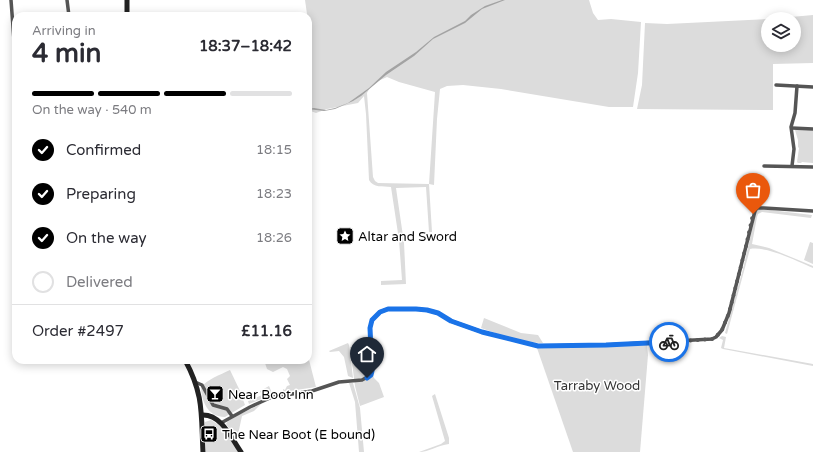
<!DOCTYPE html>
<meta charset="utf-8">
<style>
body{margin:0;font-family:"Varela Round",sans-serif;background:#f2f2f3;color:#2b2b33;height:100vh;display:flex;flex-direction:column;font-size:15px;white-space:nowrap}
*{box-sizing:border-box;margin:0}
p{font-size:13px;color:#7c7c81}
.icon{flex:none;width:22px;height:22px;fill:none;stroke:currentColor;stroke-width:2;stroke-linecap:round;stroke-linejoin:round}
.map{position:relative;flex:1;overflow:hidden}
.side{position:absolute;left:12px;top:12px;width:300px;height:352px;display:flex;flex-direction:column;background:#fff;border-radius:12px;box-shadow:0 2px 10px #0003}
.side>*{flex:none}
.buttons{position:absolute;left:761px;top:12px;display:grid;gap:8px}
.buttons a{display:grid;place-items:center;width:40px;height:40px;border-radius:50%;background:#fff;box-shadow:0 2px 10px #0003;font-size:20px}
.pin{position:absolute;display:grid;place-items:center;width:34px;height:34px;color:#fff;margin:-41px -17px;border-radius:50% 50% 50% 0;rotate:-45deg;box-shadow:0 0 4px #0007}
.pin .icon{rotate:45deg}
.courier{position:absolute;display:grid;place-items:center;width:40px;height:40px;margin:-20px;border:3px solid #1a73e8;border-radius:50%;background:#fff;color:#222;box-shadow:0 1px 5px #0007}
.headline em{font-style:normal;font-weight:700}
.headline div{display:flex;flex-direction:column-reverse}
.headline{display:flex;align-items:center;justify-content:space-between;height:68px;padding:0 20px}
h1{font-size:26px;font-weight:700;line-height:30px}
.bar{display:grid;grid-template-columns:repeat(4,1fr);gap:6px 4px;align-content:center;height:48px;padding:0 20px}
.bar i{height:5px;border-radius:3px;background:#e1e1e2}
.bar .on{background:#000}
.bar p{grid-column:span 4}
.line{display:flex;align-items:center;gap:10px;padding:0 20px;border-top:1px solid #e1e1e2}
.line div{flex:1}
ol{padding:0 20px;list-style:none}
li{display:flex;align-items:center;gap:12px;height:44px}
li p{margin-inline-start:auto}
li .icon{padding:4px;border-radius:50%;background:#000;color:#fff;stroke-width:4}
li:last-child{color:#7c7c81}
li i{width:22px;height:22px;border:2px solid #e1e1e2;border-radius:50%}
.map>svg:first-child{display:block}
</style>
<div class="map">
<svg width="813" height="452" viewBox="0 0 813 452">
<rect width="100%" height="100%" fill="#fff"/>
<!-- green -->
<g fill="#dcdcdc" fill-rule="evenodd">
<path d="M305,0H589L593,13L598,20L611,19L641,22L638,73L633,107H609L501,89L463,85L447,86L440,89L437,119L434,185L429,184L432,232H429L426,187L396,188L404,243L406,284L381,285V281L402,280L399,240L391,187C383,186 373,188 369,180L366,114L364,96L358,103L327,109L316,113L308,110V43L312,34L307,14ZM387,77L399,82L435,92L429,184L378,183L375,181L373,177L367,93C372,83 378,81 387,77Z"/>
<polygon points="813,15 813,63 773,64 773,110 637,109 642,85 645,23 667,24 768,19 768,45 794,45 794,19 769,19"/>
<polygon points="795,130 813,130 813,163 802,162 801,163 798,163 797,162 799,148 798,147 798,140"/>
<path d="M761,209L812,215L811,218L762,212L758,214L757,217L752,244L769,248L813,266V268C796,261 768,246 750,249L727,334L725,333L743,269L756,212L758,210Z"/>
<polygon points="810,242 813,243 813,264 804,260"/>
<path d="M484,318L521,333L538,335L543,343C521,343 501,335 481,328Z"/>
<polygon points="722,336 726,337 724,348 813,364 813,366 723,349 721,348 723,340 719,338"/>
<polygon points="348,343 349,345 353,378 348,376 344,357 339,351 330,352 329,351"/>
<polygon points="647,345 648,355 640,452 573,452 537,348"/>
<polygon points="369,346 372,372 374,378 379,383 384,397 360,406 355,386 350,347"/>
<polygon points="308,356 316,387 283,392 283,389 285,390 287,386 290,385 287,379 290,376 287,369 283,367 273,372 267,369 264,360 308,360"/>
<path d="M230,370L241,393L237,394L239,398L242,397L245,405L225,417C208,417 202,402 201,388C207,379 220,375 230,370Z"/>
<polygon points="349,383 353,383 360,408 364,452 359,452 355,402"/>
<polygon points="269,386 272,393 272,395 249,404 248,401 262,395 260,391"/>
<path d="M435,394L449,438V444C438,445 429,452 419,452L441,444L445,441L432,396Z"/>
<polygon points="261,404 254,411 242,416 237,439 226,424 227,422 240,414"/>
<polygon points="211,420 219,425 239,452 206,452 205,422"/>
</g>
<!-- water -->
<polygon fill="#a3a3a3" points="502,0 505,0 482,9 465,23 433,39 414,56 386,75 361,96 353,101 335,109 324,111 308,109 314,108 326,110 335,108 348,103 369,88 386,72 416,52 434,37 465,21 471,15 485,6"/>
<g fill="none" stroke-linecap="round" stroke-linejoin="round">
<!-- street -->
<g stroke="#555" stroke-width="3.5">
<polyline points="11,0 16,67"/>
<polyline points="67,0 69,16"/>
<polyline points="776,85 813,87"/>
<polyline points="792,128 813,129"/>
<polyline points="764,166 813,167"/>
<polyline points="792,166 794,149 791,127 795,113 797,86"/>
<polyline points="195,382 202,385 213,405 227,409 232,416"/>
<polyline points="221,423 250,407 272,397 312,391 339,382 362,380 371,375 372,371 370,328 372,320 380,312 388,309 416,309 427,310 438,313 451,321 482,332 538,346 606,345 712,339 716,337 722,330 729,313 755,211 757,208 764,208 813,211"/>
</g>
<!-- secondary -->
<g stroke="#222" stroke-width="5">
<polyline points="127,0 127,16"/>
<path d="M185,360C204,395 201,414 203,452"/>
<path d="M203,415C222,415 231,438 241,452"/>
</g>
</g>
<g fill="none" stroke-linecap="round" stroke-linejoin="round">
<!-- done -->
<polyline stroke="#595959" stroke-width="4" stroke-dasharray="0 7.2" points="669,342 712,339 716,337 722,330 729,313 746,246 753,214"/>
<!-- route -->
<polyline stroke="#1a73e8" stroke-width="5" points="367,378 371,375 372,371 370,328 372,320 380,312 388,309 416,309 427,310 438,313 451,321 482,332 538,346 606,345 669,342"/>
</g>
<!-- icons -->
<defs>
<symbol id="sight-square" viewBox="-11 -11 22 22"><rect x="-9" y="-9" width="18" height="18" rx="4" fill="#000" stroke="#fff"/><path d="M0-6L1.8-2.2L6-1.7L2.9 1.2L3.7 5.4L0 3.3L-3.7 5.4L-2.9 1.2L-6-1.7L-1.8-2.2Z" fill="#fff"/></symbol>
<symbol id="bar-square" viewBox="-11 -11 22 22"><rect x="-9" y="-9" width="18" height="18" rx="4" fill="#000" stroke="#fff"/><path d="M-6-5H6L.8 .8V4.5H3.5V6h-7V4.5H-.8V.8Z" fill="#fff"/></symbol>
<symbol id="bus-square" viewBox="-11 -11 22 22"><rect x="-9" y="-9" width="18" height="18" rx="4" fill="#000" stroke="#fff"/><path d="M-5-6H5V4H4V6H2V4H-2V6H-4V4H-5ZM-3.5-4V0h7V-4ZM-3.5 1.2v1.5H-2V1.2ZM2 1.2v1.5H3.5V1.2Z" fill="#fff"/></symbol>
</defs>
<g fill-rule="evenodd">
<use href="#sight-square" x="335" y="226" width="20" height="20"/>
<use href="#bar-square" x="205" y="384" width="20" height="20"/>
<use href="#bus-square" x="199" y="424" width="20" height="20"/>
</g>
<g text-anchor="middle" stroke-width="3" stroke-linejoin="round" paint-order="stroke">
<!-- poi labels -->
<g font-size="13" fill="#000" stroke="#fff" text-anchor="start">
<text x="358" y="241">Altar and Sword</text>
<text x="228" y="399">Near Boot Inn</text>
<text x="222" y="439">The Near Boot (E bound)</text>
</g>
<!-- park labels -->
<g font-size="13" fill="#333" stroke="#fff">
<text x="597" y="390">Tarraby Wood</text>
</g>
</g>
</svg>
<div class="buttons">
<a><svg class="icon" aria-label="layers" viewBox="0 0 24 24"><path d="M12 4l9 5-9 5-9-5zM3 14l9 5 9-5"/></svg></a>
</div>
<div class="pin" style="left:753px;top:214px;background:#ea580c"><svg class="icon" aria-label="bag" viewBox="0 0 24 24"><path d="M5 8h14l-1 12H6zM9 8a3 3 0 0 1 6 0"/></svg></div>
<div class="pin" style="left:367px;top:378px;background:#1f2937"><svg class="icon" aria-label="home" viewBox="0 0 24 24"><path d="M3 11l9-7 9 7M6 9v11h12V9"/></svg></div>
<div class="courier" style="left:669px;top:342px"><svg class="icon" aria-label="bike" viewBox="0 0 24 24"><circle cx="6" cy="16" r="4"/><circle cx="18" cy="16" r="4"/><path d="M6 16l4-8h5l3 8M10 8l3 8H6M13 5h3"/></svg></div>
<section class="side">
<div class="headline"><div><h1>4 min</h1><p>Arriving in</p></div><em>18:37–18:42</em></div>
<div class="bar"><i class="on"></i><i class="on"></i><i class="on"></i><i></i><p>On the way · 540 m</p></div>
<ol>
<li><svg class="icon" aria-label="check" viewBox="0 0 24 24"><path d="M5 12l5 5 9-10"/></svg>Confirmed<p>18:15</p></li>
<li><svg class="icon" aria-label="check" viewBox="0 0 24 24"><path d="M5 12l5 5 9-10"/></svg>Preparing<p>18:23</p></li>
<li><svg class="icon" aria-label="check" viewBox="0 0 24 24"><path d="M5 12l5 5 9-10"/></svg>On the way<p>18:26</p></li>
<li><i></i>Delivered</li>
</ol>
<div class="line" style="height:52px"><div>Order #2497</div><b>£11.16</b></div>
</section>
</div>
